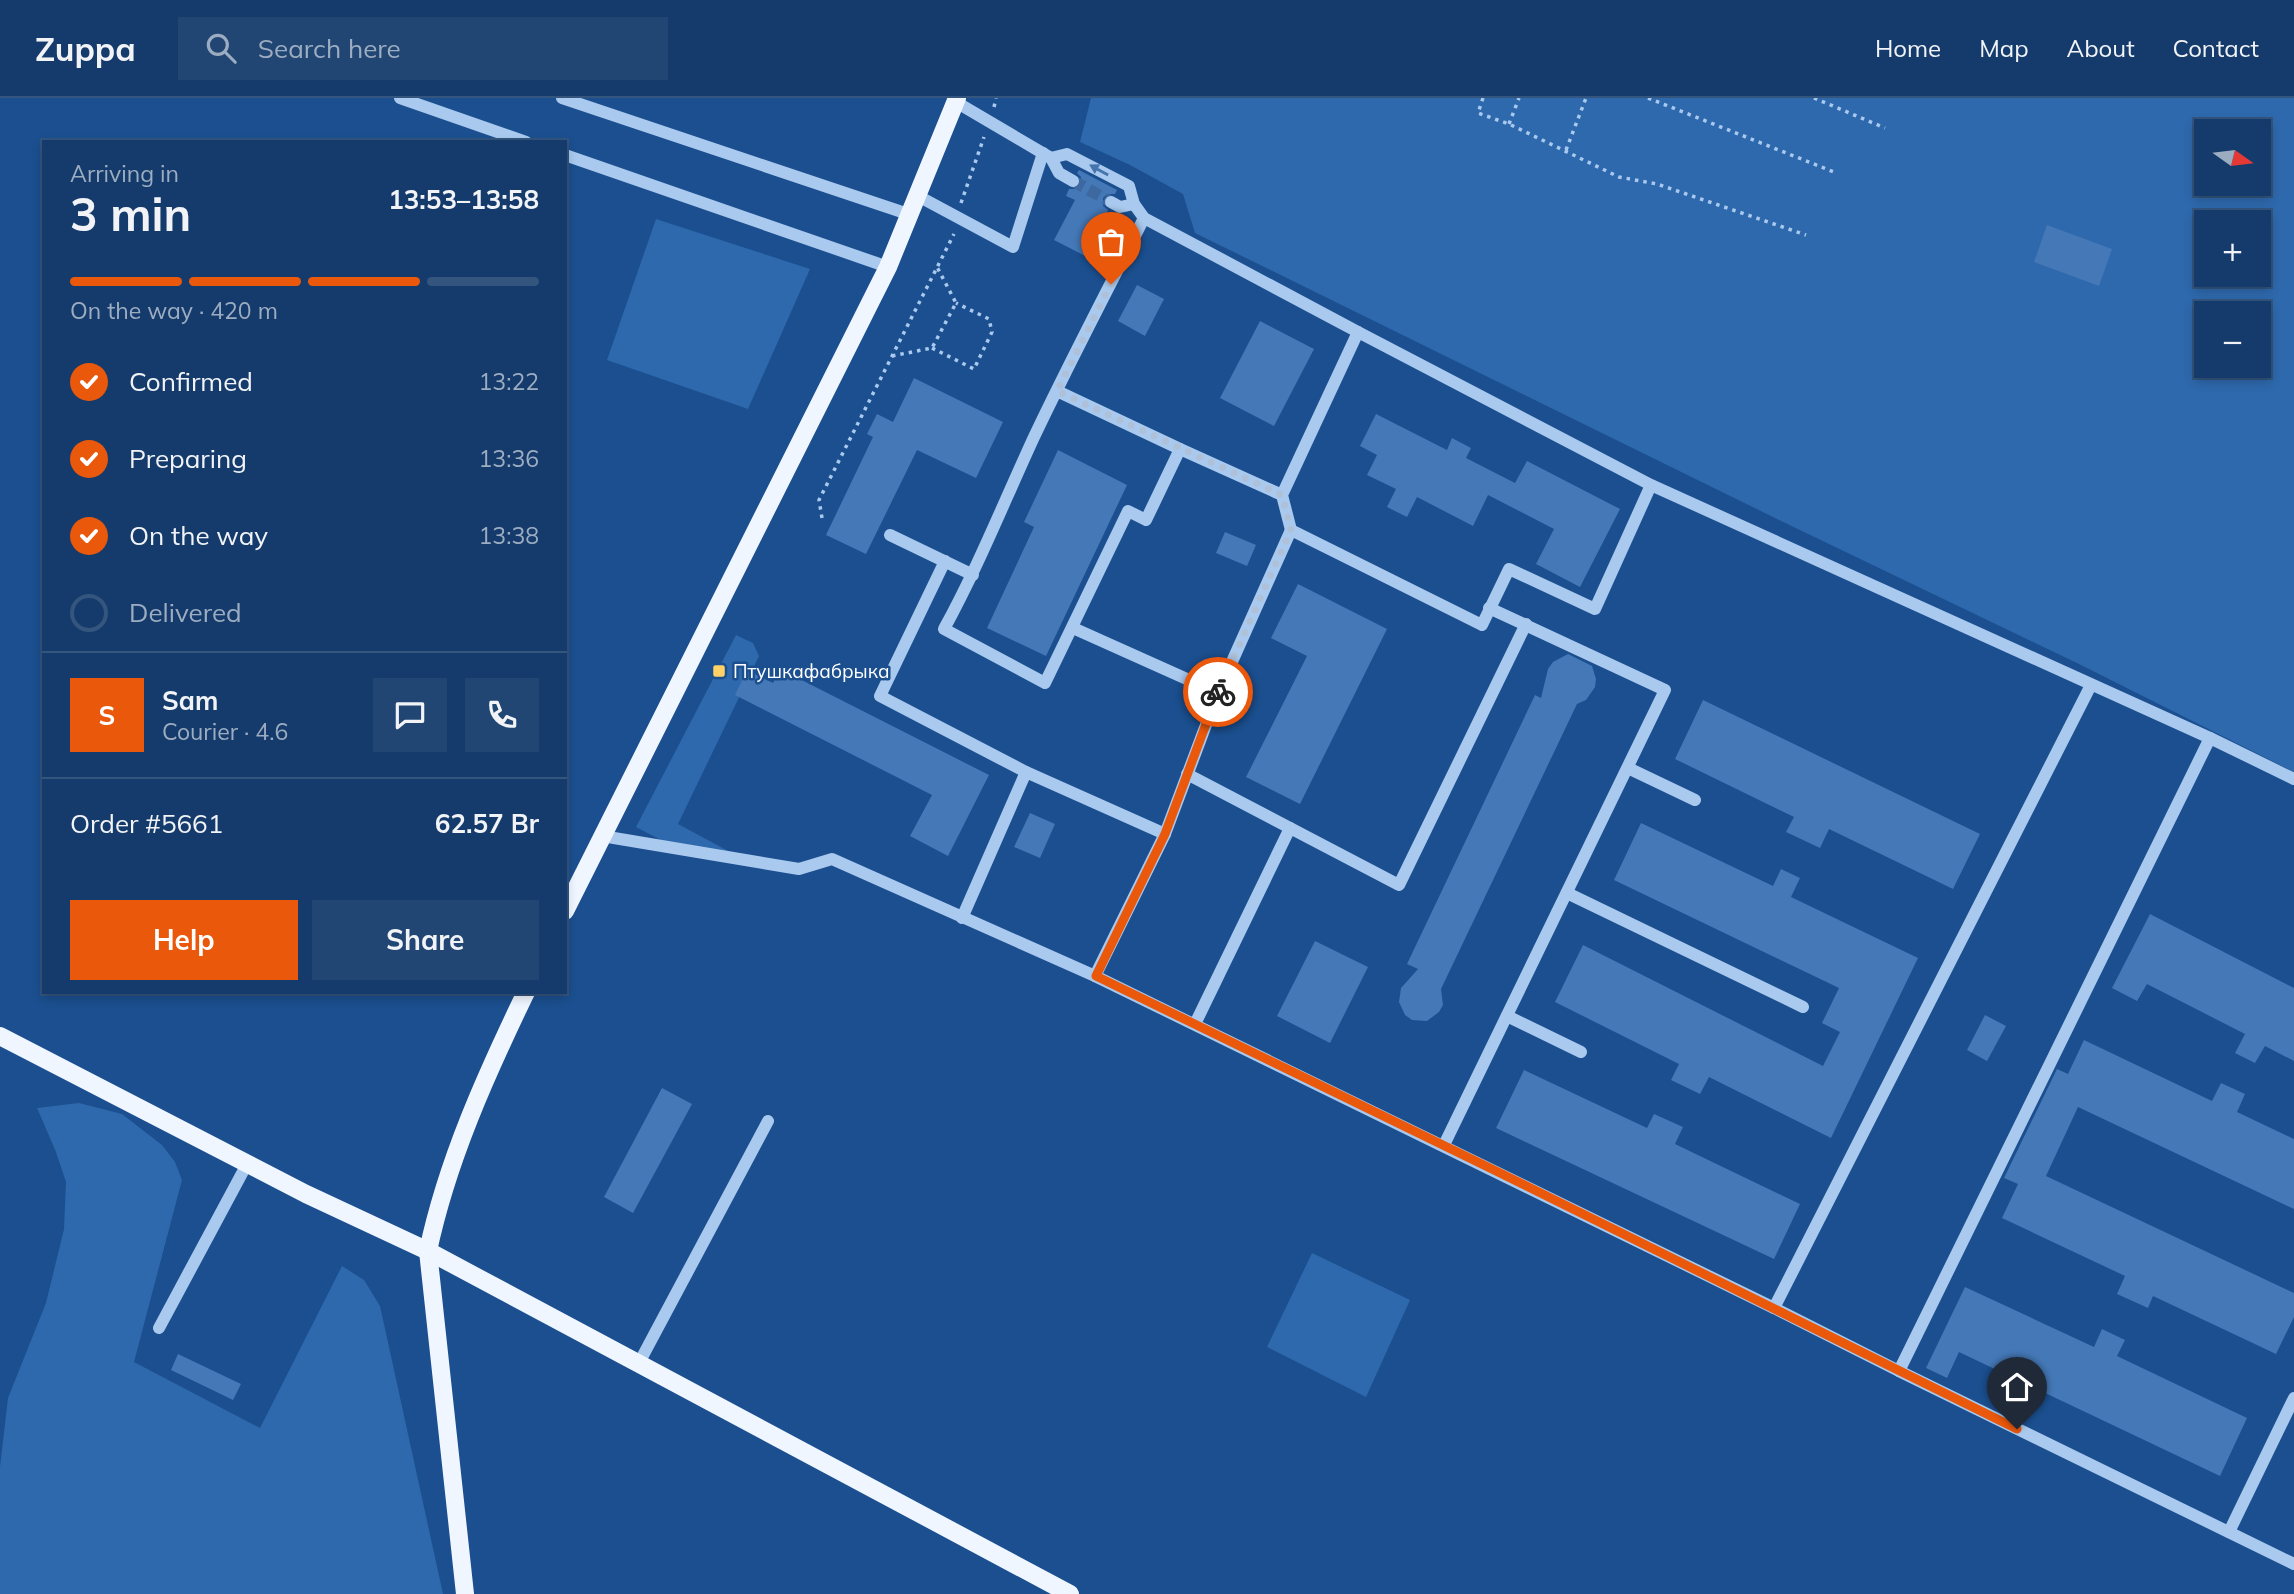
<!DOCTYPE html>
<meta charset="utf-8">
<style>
body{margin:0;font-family:Mulish,sans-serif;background:#214673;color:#f1f3f6;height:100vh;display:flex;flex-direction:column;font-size:26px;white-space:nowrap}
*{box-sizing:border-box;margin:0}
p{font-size:23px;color:#9dadc1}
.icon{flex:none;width:38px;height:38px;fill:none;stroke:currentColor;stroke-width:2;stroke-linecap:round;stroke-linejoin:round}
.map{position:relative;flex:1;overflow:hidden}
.drawer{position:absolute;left:42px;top:42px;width:525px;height:854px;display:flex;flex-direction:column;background:#143b6b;border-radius:0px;box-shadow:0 4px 10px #0003,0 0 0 2px #33557e}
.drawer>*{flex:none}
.needle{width:46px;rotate:104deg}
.fabs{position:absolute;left:2194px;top:21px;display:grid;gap:14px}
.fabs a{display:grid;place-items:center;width:77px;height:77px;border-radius:0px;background:#143b6b;box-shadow:0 4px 10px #0003,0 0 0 2px #33557e;font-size:35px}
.pin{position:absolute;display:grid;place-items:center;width:60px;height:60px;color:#fff;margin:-72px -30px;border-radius:50% 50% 50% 0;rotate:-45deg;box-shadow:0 0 7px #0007}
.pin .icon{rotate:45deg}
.courier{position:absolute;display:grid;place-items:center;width:70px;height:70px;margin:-35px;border:5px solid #ea580c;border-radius:50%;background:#fff;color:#222;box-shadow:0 2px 9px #0007}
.summary em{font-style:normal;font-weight:700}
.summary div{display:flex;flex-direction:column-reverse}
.summary{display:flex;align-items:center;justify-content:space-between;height:119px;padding:0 28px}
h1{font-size:46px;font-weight:700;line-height:52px}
.bar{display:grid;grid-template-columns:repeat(4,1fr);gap:10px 7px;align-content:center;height:84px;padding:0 28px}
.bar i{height:9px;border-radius:5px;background:#33557e}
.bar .on{background:#ea580c}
.bar p{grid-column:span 4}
.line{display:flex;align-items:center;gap:18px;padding:0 28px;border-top:2px solid #33557e}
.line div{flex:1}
.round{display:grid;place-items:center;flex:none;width:74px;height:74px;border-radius:0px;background:#214673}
ol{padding:0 28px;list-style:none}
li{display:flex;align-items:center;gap:21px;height:77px}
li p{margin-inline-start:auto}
li .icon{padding:7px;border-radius:50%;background:#ea580c;color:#fff;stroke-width:4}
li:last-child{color:#9dadc1}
li i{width:38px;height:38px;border:4px solid #33557e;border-radius:50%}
.action{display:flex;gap:14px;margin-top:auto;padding:14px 28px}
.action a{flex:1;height:80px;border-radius:0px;background:#ea580c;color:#fff;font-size:28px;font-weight:700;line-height:80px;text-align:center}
.action a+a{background:#214673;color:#f1f3f6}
header{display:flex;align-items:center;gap:42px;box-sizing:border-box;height:98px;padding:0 35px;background:#143b6b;border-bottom:2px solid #33557e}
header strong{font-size:33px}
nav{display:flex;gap:38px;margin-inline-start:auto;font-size:24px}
.search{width:490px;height:63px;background:#214673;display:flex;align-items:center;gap:18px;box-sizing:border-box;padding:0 24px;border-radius:0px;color:#9dadc1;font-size:26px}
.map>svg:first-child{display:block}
</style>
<header>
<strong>Zuppa</strong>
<div class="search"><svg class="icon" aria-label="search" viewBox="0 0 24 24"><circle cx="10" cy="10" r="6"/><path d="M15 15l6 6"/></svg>Search here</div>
<nav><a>Home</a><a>Map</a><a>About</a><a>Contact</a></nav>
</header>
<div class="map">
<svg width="2294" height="1496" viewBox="0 0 2294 1496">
<rect width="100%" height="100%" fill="#1b4f8f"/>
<!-- green -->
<g fill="#2e69ad" fill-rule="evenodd">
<path d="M1091,0H2294V674L2081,567L1777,421L1195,135L1183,96L1130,67L1080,44ZM2207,33H2259V86H2207ZM2207,124H2259V177H2207ZM2207,215H2259V268H2207Z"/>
<polygon points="656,121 810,171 748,311 607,262"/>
<polygon points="736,537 753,545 759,558 678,726 745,762 676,750 636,729"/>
<polygon points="79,1005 122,1016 162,1047 175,1064 182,1082 134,1264 260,1330 342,1168 364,1182 380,1208 443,1496 0,1496 0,1369 8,1300 46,1205 64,1131 66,1084 56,1054 37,1010"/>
<polygon points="1312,1155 1410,1202 1366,1299 1267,1249"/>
</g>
<!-- building -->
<g fill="#4478b7">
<polygon points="1079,72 1117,92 1115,96 1107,96 1103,100 1103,108 1108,112 1096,137 1108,144 1097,164 1054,142 1075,102 1066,98 1069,91 1077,91 1081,87 1081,79 1077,75"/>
<polygon points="2047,127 2112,151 2099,188 2034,164"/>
<polygon points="1137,187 1164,201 1145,238 1118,223"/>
<polygon points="1260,223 1314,251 1274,328 1220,300"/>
<polygon points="914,280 1003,324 976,380 917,352 866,456 826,437 873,339 867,336 877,316 893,324"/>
<polygon points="1376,316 1447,352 1452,340 1471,350 1466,360 1515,385 1527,363 1620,411 1580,489 1536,466 1554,431 1488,397 1473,428 1417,399 1407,419 1387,409 1396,391 1367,377 1377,357 1360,348"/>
<polygon points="1058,352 1127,387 1046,558 987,530 1034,429 1024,424"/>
<polygon points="1225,434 1256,447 1247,468 1216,455"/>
<polygon points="1298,486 1387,531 1300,706 1246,679 1307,558 1271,540"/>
<polygon points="1568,556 1592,568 1596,581 1595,589 1586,602 1577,606 1441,891 1443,907 1439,914 1427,923 1412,922 1405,917 1399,904 1401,890 1418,871 1407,866 1535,597 1541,600 1548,571 1553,564"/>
<polygon points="780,571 989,677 948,758 910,738 932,697 735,597 747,572 773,585"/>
<polygon points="1703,602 1980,736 1953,791 1829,731 1820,750 1786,734 1794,719 1675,661"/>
<polygon points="1030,715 1055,726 1040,760 1014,749"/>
<polygon points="1641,725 1773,788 1781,771 1800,780 1791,799 1918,860 1831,1040 1709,979 1700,996 1671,982 1679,966 1555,904 1583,847 1823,968 1840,934 1822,925 1839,890 1614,782"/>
<polygon points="2150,816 2294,890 2294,963 2265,948 2255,965 2235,955 2245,936 2147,886 2137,903 2112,890"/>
<polygon points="1315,843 1368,869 1330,945 1277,918"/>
<polygon points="1985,917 2006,928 1987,963 1967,952"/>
<polygon points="2084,942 2212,1003 2221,985 2245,996 2237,1014 2294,1041 2294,1111 2078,1009 2046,1078 2294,1195 2294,1219 2276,1256 2153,1198 2148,1210 2117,1196 2125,1178 2002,1120 2018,1086 2004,1080 2057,971 2068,976"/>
<polygon points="1524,972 1647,1030 1654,1016 1683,1029 1675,1046 1800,1106 1774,1161 1496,1030"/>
<polygon points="662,990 692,1006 633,1115 604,1099"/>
<polygon points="1965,1189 2094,1249 2102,1231 2125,1242 2117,1258 2247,1320 2220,1378 1959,1254 1947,1280 1926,1270"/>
<polygon points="178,1256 241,1286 233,1302 171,1272"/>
</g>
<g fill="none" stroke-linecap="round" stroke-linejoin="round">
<!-- minor-tunnel -->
<polyline stroke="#3d69a0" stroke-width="12" stroke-dasharray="12 6" stroke-linecap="butt" points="1073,83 1111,104"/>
<!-- path -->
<g stroke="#a9c9ee" stroke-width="3.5" stroke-dasharray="3.5 5" stroke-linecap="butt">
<polyline points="1483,0 1478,15 1509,26 1619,79 1657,86 1806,137"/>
<polyline points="1648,0 1834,74"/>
<polyline points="1814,0 1885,30"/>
<polyline points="994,9 996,0"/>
<polyline points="1509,26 1519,0"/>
<polyline points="1566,52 1586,0"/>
<polyline points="961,105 984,39"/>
<polyline points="932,250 974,271 992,234 989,221 956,205"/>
<polyline points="892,258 932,250 956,205 937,169"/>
<polyline points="822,420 819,402 954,136"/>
</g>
<!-- minor -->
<g stroke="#a9c9ee" stroke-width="12">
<polyline points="400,0 526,44"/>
<polyline points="562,0 911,117"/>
<polyline points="956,4 1051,60 1059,75 1073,83"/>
<polyline points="565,57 888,169"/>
<polyline points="1051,60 1067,56 1129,88 1134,106 1144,120 1358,234"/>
<polyline points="918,98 1013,149 1043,55"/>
<polyline points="1111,104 1120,109 1134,106"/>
<path d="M1057,293L1180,351L1146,422L1128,413L1045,585L944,531C978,469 1004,404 1034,339C1069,265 1107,193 1144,120"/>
<polyline points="1180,351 1282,397"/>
<polyline points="1651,387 1595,511 1509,471 1482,527 1291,432 1282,397 1358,234 1651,387 2210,640 2294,681"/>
<polyline points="890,437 973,477"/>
<polyline points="945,463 880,598 1026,674"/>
<polyline points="1073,530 1218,595 1291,432"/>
<polyline points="2091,587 1774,1210 1899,1273 2210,640"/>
<polyline points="1218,595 1165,736 1095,878 1774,1210"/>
<polyline points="1628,670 1695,702"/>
<polyline points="1187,676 1399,787 1526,526"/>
<polyline points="602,738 799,771 832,761 1095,878"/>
<polyline points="1567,795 1803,909"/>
<polyline points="962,820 1026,674 1165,736"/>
<polyline points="1507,918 1581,954"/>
<polyline points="1195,926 1290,730"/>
<polyline points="1444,1047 1665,592 1489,510"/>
<polyline points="159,1230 247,1066"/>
<polyline points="639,1265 768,1023"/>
<polyline points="1899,1273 2294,1466"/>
<polyline points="2229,1434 2294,1300"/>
</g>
<!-- major -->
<g stroke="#f0f6ff" stroke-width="18">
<polyline points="565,813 888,169 957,0"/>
<polyline points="0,938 306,1096 428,1153 1070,1496"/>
<path d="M465,1496L428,1153C447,1063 486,977 526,894"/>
</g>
</g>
<!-- one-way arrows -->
<defs><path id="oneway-solid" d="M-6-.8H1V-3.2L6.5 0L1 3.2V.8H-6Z" transform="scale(1.75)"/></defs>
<use fill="#4674ac" href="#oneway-solid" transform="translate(1099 72) rotate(-151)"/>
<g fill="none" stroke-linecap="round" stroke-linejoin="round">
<!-- done -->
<polyline stroke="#afc1d8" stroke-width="7" stroke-dasharray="0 12.6" points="1111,186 1057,293 1282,397 1291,432 1218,594"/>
<!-- route -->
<polyline stroke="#ea580c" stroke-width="9" points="1218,594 1165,736 1096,878 1492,1071 2017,1331"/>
</g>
<!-- markers -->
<rect fill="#ffd166" stroke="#1b4f8f" stroke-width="2.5" x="712" y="566" width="14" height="14" rx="3.5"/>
<g text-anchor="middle" stroke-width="5" stroke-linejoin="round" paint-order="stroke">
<!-- poi labels -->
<g font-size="19" fill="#fff" stroke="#1b4f8f" text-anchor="start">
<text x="733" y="580">Птушкафабрыка</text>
</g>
</g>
</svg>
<div class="fabs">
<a><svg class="needle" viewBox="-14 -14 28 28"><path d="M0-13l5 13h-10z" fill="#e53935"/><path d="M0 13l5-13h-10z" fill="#9dadc1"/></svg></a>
<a>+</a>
<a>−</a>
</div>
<div class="pin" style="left:1111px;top:186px;background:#ea580c"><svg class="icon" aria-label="bag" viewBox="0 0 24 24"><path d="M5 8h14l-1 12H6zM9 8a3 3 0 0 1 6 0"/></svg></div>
<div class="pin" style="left:2017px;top:1331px;background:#1f2937"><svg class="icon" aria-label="home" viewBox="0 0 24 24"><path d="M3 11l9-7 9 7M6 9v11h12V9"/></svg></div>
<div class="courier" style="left:1218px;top:594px"><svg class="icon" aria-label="bike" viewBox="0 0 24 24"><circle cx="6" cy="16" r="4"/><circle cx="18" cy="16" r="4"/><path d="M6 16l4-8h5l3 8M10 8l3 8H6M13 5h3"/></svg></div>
<section class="drawer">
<div class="summary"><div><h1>3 min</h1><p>Arriving in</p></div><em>13:53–13:58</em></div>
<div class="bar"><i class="on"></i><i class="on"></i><i class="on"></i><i></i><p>On the way · 420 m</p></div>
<ol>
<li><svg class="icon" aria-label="check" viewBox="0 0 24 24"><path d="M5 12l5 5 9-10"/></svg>Confirmed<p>13:22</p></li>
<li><svg class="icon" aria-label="check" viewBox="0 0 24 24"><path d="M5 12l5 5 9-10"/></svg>Preparing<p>13:36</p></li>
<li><svg class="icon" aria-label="check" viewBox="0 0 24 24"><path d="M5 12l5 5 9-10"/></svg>On the way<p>13:38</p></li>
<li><i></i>Delivered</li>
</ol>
<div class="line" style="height:126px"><b class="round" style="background:#ea580c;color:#fff">S</b><div><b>Sam</b><p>Courier · 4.6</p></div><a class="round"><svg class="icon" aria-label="chat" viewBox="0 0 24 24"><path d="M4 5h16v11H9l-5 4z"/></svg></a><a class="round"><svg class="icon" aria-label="phone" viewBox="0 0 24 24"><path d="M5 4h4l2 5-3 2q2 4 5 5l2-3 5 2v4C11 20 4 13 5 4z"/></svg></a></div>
<div class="line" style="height:91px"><div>Order #5661</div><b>62.57 Br</b></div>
<div class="action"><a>Help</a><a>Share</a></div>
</section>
</div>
